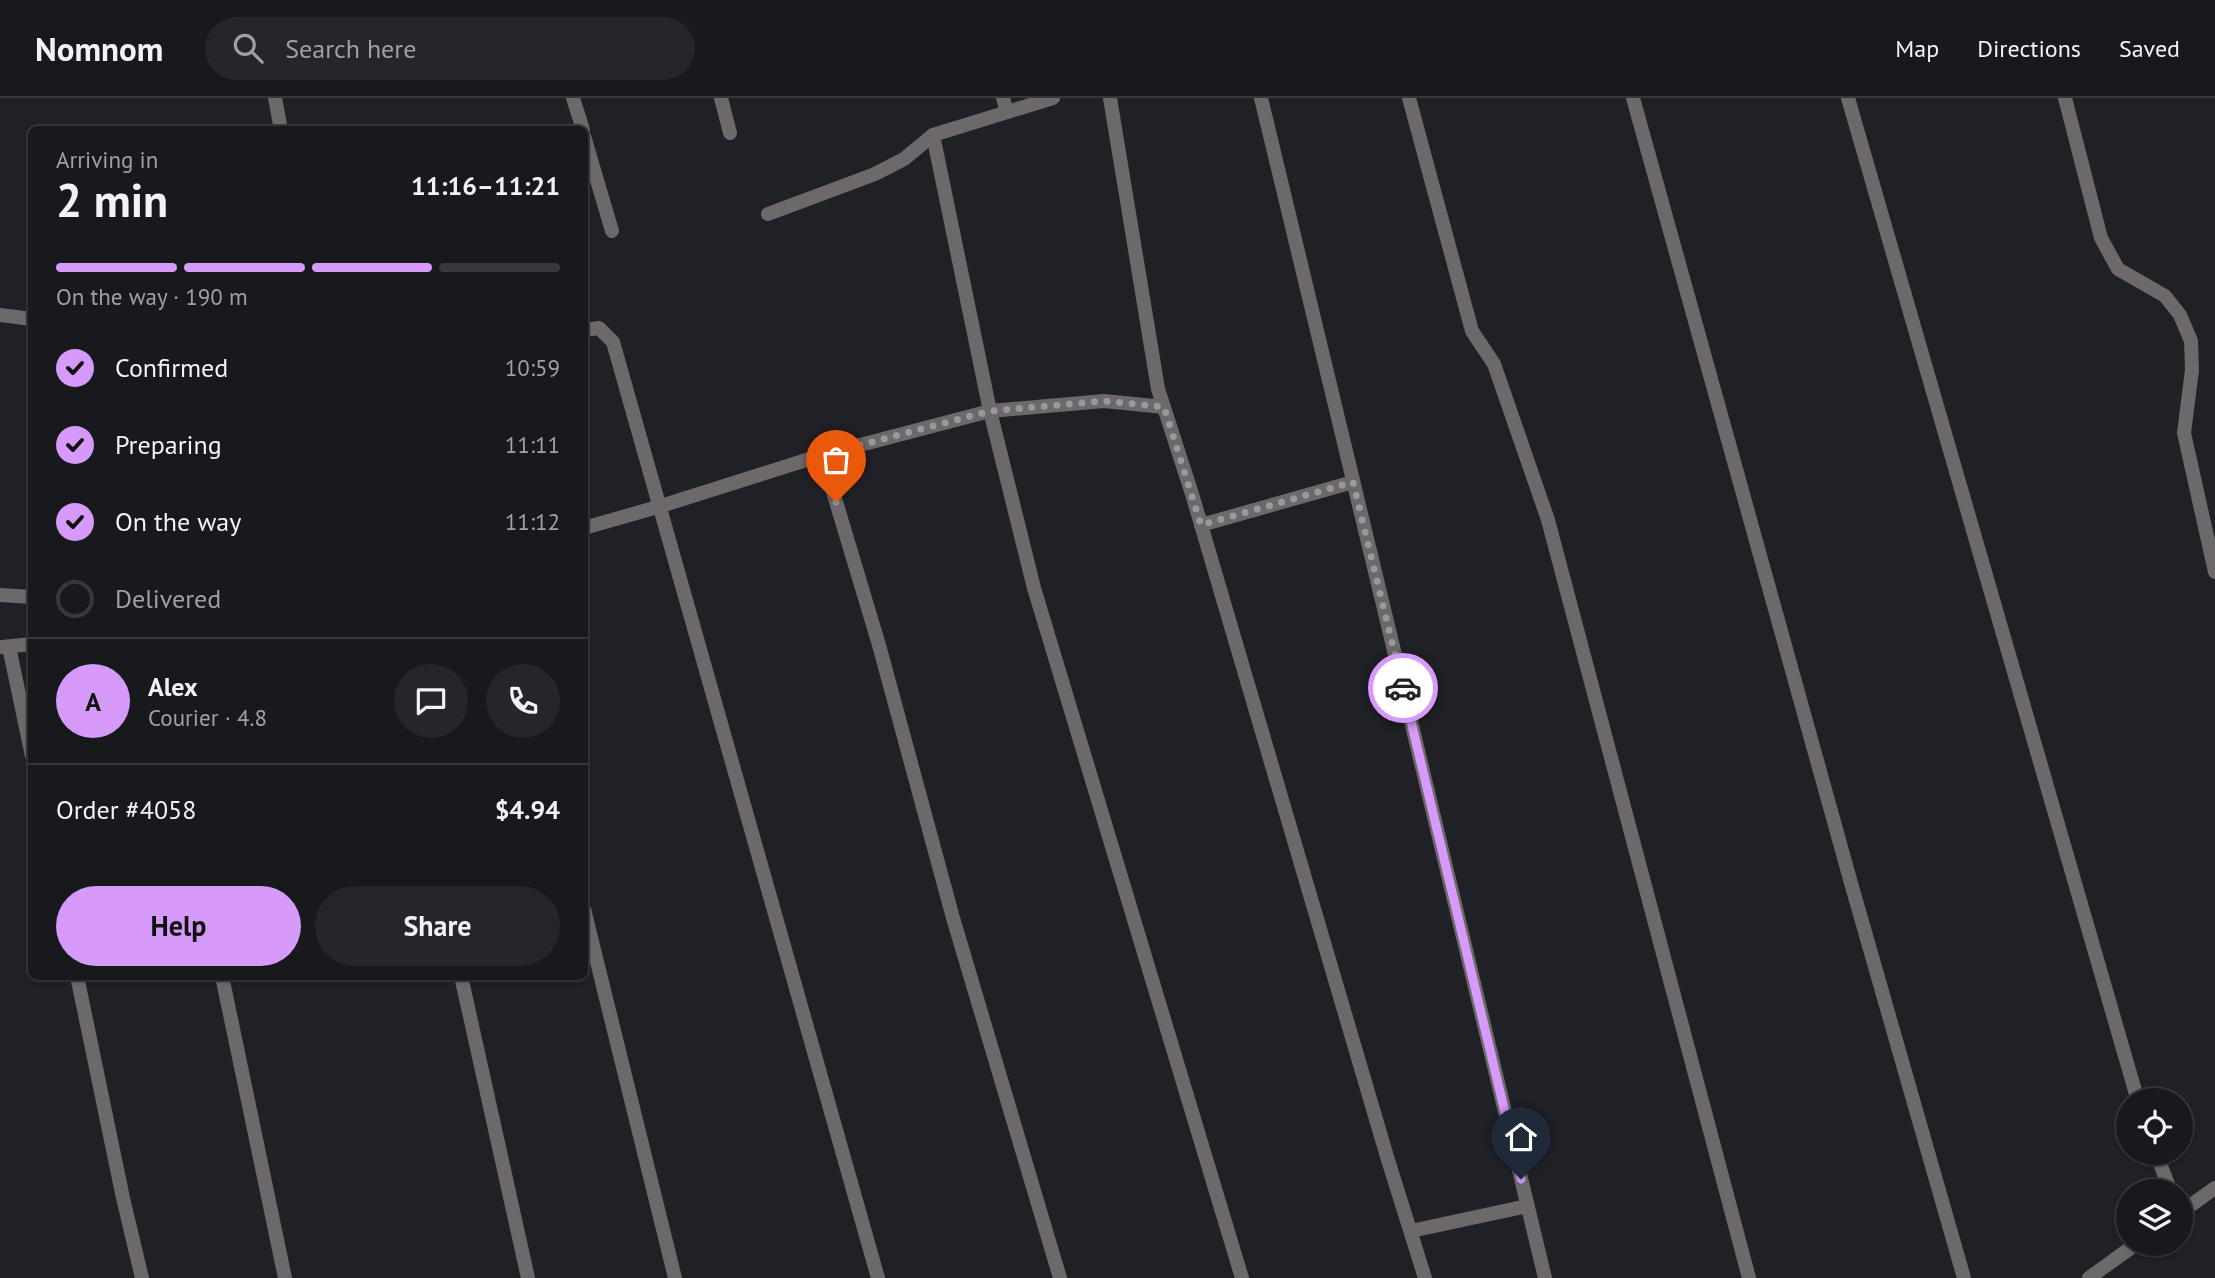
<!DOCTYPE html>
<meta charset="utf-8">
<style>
body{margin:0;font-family:"PT Sans",sans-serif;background:#24262a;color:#f1f3f6;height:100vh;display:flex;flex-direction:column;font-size:26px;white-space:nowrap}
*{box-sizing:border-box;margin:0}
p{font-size:23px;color:#9ea0a4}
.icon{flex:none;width:38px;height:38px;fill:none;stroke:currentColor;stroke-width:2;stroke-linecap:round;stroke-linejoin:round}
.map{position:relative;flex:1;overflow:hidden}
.sheet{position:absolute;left:28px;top:28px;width:560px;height:854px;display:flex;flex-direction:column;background:#17191d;border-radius:10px;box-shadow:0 2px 5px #0004,0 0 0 2px #36383b}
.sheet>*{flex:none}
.buttons{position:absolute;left:2116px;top:990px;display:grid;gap:14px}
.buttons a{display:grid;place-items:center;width:77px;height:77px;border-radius:50%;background:#17191d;box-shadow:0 2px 5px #0004,0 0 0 2px #36383b;font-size:35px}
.pin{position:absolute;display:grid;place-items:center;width:60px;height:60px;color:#fff;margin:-72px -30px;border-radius:50% 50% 50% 0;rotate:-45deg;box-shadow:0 0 7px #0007}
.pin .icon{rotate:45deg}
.courier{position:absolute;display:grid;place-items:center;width:70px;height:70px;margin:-35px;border:5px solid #d69bfa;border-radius:50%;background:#fff;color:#222;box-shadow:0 2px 9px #0007}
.head em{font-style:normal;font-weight:700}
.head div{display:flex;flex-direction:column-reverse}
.head{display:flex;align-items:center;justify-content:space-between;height:119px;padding:0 28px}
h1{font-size:46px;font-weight:700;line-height:52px}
.bar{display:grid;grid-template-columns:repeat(4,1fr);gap:10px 7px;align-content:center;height:84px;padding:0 28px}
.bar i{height:9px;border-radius:5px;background:#36383b}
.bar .selected{background:#d69bfa}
.bar p{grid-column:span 4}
.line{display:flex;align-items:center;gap:18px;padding:0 28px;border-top:2px solid #36383b}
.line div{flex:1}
.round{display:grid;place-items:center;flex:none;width:74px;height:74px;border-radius:37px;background:#24262a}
ol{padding:0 28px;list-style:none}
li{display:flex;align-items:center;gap:21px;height:77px}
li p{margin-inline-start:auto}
li .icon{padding:7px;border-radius:50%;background:#d69bfa;color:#111;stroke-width:4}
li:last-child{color:#9ea0a4}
li i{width:38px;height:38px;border:4px solid #36383b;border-radius:50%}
.cta{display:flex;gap:14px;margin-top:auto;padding:14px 28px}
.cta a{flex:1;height:80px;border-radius:42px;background:#d69bfa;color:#111;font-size:28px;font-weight:700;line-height:80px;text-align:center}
.cta a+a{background:#24262a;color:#f1f3f6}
header{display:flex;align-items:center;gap:42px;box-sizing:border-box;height:98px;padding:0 35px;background:#17191d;border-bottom:2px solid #36383b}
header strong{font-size:33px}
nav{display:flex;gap:38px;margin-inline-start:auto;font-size:24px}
.search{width:490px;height:63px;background:#24262a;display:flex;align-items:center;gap:18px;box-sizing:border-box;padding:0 24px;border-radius:38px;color:#9ea0a4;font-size:26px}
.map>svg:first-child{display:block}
</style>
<header>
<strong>Nomnom</strong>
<div class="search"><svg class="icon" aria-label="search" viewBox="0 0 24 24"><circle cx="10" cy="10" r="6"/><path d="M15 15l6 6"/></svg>Search here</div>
<nav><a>Map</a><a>Directions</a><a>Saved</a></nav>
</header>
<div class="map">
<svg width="2215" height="1180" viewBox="0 0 2215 1180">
<rect width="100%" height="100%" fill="#1f2127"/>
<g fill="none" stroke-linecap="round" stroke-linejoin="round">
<!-- minor -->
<g stroke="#6d6869" stroke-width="14">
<polyline points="573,0 583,32"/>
<polyline points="721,0 730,35"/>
<polyline points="1003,0 1007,14"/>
<polyline points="1110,0 1158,291 1192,396 1388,1062 1425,1180"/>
<polyline points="1261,0 1545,1180"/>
<polyline points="1409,0 1472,233 1494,266 1548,422 1749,1180"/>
<polyline points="1633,0 1851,785 1964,1180"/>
<polyline points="1848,0 2138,1003"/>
<polyline points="2065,0 2101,140 2118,171 2165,198 2180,217 2191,243 2192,272 2184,335 2215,474"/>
<polyline points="933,37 990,313 1034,490 1242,1180"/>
<polyline points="584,38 612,133"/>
<polyline points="768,116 875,76 904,61 933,37 1053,0"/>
<polyline points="0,217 32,221"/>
<polyline points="584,232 599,230 613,244 878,1180"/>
<polyline points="822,357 879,547 953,820 1060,1180"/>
<polyline points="1201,427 1353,384"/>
<polyline points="584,430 661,408 822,357 990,313 1104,303 1164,309"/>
<polyline points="0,497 32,499"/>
<polyline points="2,549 32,546"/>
<polyline points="9,549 32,658"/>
<polyline points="584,811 675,1180"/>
<polyline points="77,878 123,1100 142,1180"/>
<polyline points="222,878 285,1180"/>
<polyline points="2156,1055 2171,1094"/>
<polyline points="1411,1133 1527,1108"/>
</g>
<!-- tertiary -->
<g stroke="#6d6869" stroke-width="14">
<polyline points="275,0 281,32"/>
<polyline points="461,878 528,1180"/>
<polyline points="2180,1115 2215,1090"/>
<polyline points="2089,1180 2136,1146"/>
</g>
</g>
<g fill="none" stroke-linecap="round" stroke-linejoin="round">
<!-- done -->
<polyline stroke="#98999e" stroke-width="7" stroke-dasharray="0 12.6" points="836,404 822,357 990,313 1104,303 1164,309 1201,427 1353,384 1403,590"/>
<!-- route -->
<polyline stroke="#d69bfa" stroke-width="9" points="1403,590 1521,1081"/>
</g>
</svg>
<div class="buttons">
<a><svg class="icon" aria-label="locate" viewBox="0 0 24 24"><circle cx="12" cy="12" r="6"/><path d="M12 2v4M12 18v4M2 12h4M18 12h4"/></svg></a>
<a><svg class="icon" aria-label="layers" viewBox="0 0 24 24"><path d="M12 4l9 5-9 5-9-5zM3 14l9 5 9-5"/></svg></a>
</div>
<div class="pin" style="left:836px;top:404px;background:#ea580c"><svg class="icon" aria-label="bag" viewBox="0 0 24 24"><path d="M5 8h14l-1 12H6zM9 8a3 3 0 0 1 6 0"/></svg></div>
<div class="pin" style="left:1521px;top:1081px;background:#1f2937"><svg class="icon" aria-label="home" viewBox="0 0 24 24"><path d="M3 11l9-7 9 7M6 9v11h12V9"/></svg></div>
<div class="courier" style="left:1403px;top:590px"><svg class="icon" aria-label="car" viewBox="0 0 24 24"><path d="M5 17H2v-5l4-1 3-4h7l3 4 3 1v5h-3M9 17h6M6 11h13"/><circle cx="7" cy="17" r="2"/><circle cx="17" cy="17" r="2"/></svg></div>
<section class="sheet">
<div class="head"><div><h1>2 min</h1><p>Arriving in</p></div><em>11:16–11:21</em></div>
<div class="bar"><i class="selected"></i><i class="selected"></i><i class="selected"></i><i></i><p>On the way · 190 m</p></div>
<ol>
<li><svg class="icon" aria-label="check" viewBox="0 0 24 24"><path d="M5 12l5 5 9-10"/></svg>Confirmed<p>10:59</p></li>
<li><svg class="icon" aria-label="check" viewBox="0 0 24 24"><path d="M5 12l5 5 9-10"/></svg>Preparing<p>11:11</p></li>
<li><svg class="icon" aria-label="check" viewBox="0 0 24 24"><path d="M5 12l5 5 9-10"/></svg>On the way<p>11:12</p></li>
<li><i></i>Delivered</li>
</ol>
<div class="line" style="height:126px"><b class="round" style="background:#d69bfa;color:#111">A</b><div><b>Alex</b><p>Courier · 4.8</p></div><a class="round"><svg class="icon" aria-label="chat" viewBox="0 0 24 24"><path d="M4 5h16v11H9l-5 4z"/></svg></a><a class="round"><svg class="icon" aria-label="phone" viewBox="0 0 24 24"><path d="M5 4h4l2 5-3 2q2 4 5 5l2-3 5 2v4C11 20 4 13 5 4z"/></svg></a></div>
<div class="line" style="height:91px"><div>Order #4058</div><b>$4.94</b></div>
<div class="cta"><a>Help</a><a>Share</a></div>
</section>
</div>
